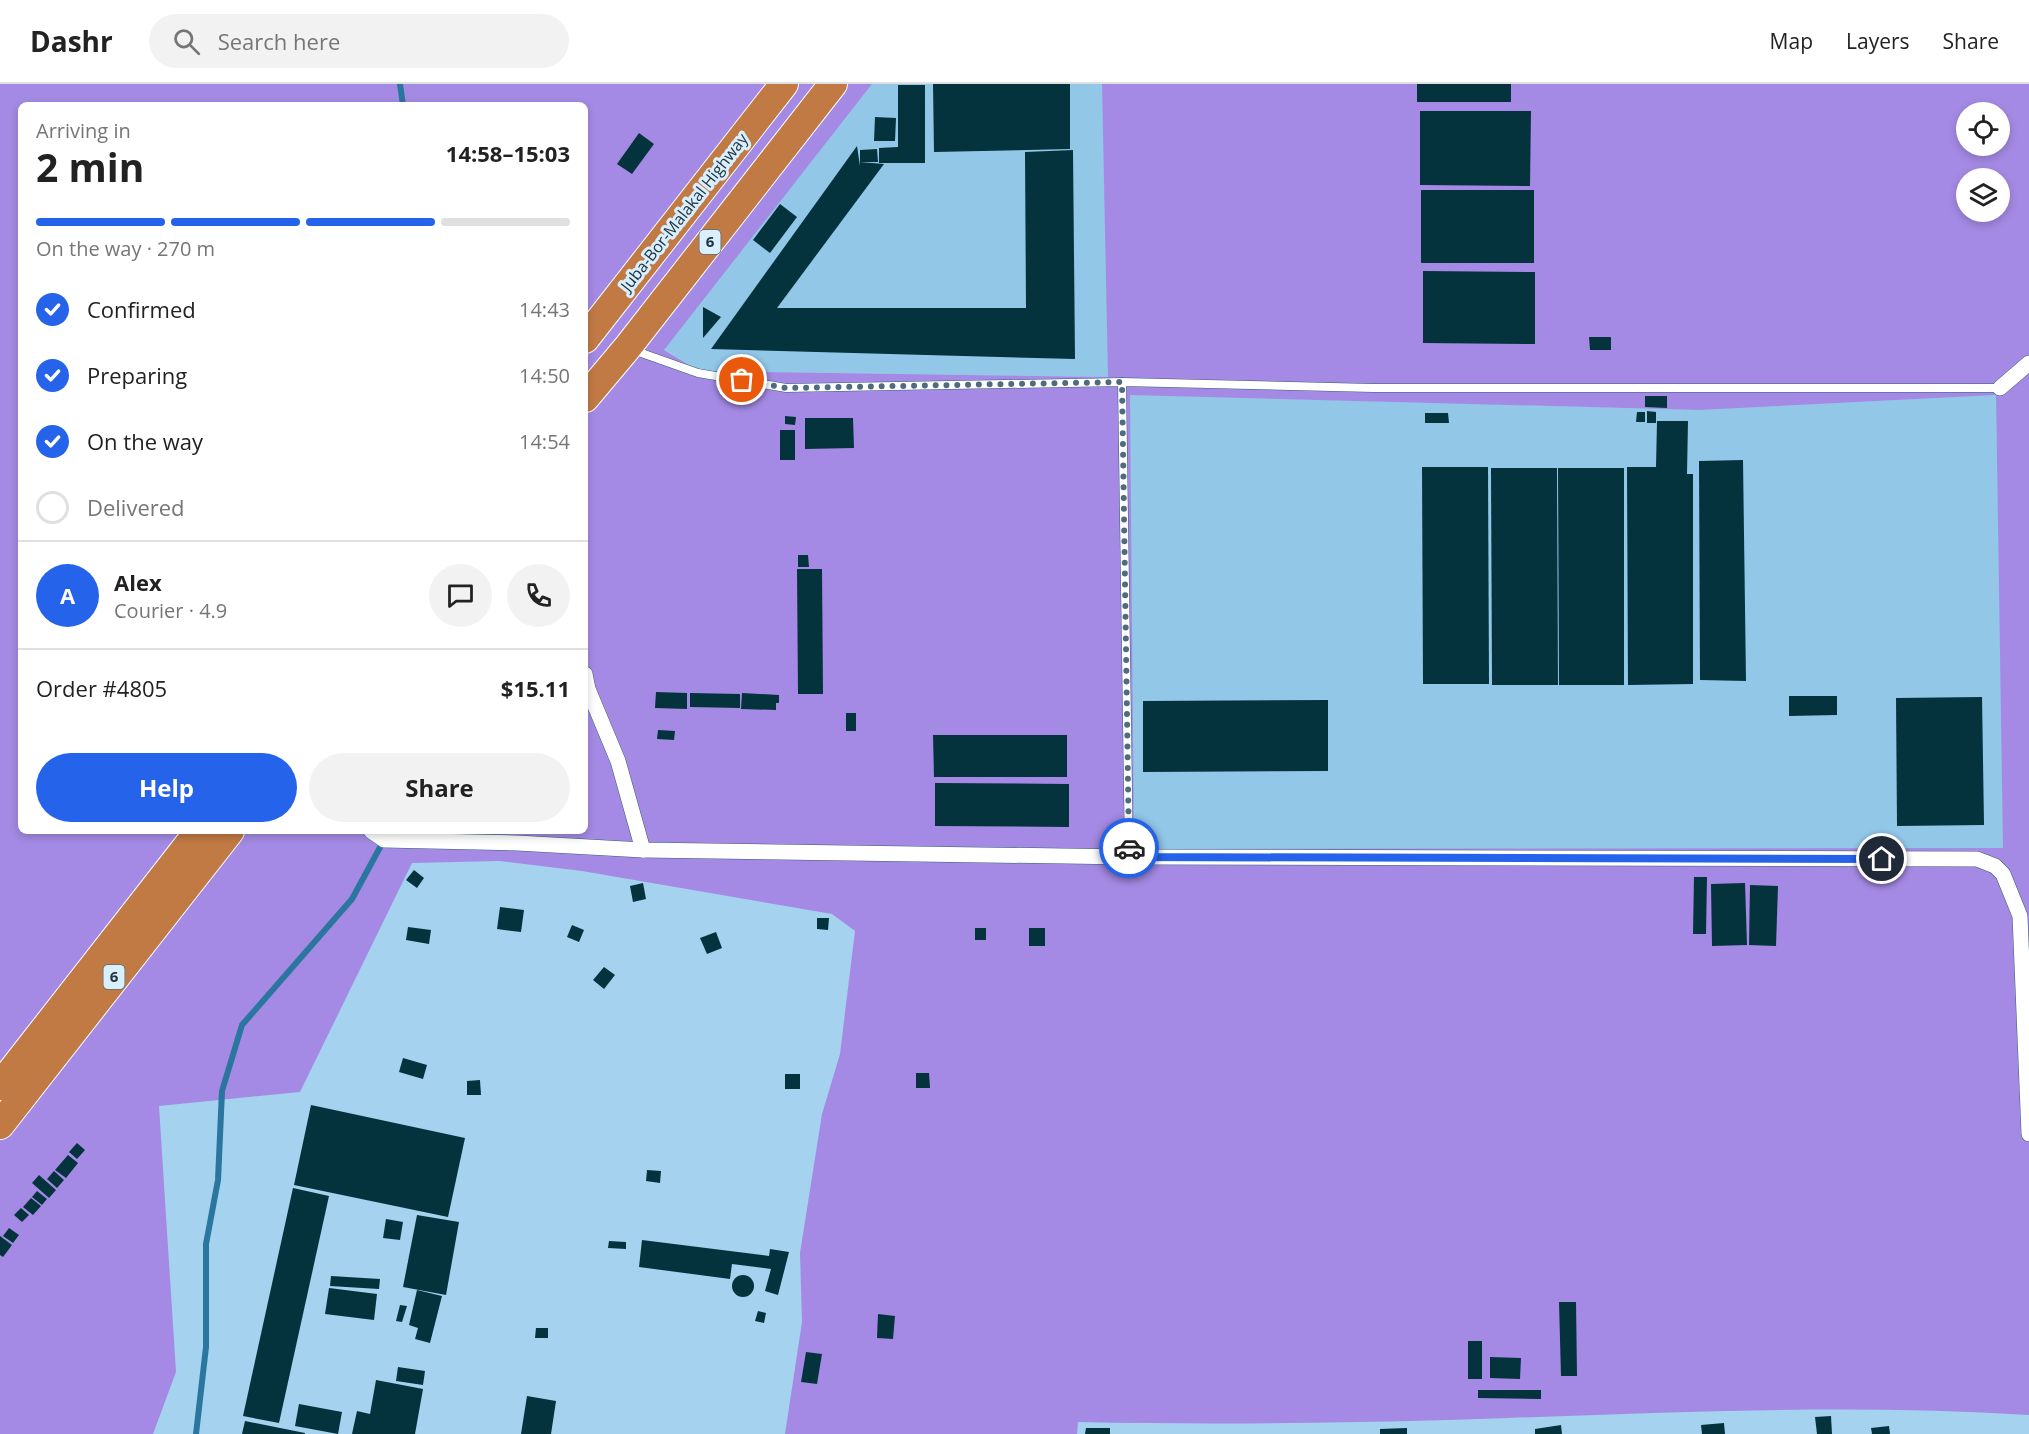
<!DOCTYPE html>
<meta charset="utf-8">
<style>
body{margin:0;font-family:"Open Sans",sans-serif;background:#f2f2f2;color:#222;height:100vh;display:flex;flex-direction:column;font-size:22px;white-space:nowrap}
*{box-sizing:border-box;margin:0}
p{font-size:20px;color:#767676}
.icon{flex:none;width:33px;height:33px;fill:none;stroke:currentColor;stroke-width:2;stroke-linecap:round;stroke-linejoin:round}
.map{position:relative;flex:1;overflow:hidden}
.panel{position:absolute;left:18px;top:18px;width:570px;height:732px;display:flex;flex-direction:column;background:#fff;border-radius:9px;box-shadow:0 3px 9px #0003}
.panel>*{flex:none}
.tools{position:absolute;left:1956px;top:18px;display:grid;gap:12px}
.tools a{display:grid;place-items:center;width:54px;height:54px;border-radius:50%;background:#fff;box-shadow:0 3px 9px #0003;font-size:30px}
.pin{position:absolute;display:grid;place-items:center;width:51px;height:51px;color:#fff;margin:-26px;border:3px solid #fff;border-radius:50%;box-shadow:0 2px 6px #0007}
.courier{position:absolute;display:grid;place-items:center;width:60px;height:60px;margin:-30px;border:4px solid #2563eb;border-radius:50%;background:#fff;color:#222;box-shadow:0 2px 8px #0007}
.overview em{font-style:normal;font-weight:700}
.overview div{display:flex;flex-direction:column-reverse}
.overview{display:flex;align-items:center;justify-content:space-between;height:102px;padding:0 18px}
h1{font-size:39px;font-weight:700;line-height:45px}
.bar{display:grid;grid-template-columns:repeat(4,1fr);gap:9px 6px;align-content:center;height:72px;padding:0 18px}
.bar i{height:8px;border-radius:4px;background:#e0e0e0}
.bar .current{background:#2563eb}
.bar p{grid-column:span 4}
.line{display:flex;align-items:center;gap:15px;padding:0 18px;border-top:2px solid #e0e0e0}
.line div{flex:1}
.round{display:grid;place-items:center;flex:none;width:63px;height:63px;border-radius:32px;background:#f2f2f2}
ol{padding:0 18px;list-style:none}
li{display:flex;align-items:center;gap:18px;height:66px}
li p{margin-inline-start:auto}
li .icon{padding:6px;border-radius:50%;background:#2563eb;color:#fff;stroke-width:4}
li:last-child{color:#767676}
li i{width:33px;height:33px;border:3px solid #e0e0e0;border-radius:50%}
.cta{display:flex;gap:12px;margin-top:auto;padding:12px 18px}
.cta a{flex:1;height:69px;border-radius:36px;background:#2563eb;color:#fff;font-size:24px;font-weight:700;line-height:69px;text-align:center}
.cta a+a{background:#f2f2f2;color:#222}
header{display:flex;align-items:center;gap:36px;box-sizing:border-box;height:84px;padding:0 30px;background:#fff;border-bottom:2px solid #e0e0e0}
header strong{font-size:28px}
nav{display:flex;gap:33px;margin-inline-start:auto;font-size:21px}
.search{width:420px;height:54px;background:#f2f2f2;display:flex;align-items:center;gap:15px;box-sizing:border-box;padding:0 21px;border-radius:33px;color:#767676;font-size:22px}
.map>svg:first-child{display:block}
</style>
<header>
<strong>Dashr</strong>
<div class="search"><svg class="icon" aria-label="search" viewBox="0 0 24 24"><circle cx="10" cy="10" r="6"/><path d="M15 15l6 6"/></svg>Search here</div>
<nav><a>Map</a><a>Layers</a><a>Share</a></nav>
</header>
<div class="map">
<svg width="2029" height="1350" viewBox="0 0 2029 1350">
<rect width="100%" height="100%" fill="#a4d2ef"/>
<!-- built -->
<g fill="#92c7e8">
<polygon points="872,0 1102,0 1109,293 699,287 664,265"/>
<polygon points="1129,310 1700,326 1996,311 2004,765 1134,765"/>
</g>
<!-- green -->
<path fill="#a48ae4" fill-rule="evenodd" d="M0,0H872L664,266L699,287L1108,293L1102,0H2029V1331C1855,1320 1682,1328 1508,1334C1365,1339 1221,1341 1078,1338L1077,1350H785L802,1238L800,1169L822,1030L840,970L855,847L832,830L582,787L499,777L412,779L300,1008L159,1022L176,1288L153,1350H0ZM21,21H585V747H21ZM1966,28H2000V62H1966ZM1966,94H2000V128H1966ZM1130,311L1700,326L1996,311L2003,764L1134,765Z"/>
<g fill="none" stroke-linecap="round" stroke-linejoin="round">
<!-- stream -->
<g stroke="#2a769f" stroke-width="6">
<polyline points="400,0 403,21"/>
<polyline points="196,1350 206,1263 206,1160 218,1096 222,1007 242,941 352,815 384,756 391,747"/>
</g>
</g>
<!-- building -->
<g fill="#04333d">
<polygon points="933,0 1070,0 1070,65 934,68"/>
<rect x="1417" y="0" width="94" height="18"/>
<polygon points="898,1 925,1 925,79 879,79 879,64 898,63"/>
<polygon points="1420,27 1531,27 1530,102 1420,101"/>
<polygon points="875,33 896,34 895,57 874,57"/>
<polygon points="639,49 654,60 632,90 617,80"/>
<polygon points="857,62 860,82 860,78 884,80 777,224 1026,224 1025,68 1073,66 1075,275 711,265"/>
<polygon points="877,65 878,78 860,78 860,66"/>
<rect x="1421" y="106" width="113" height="73"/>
<polygon points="780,120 797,133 770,169 753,156"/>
<polygon points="1423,187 1535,188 1535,260 1423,259"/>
<polygon points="703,223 721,233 703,254"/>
<polygon points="1589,253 1611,253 1611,266 1590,266"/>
<polygon points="1645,312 1667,312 1667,324 1645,323"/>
<polygon points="1647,327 1656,328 1656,339 1647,339"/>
<polygon points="1637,328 1645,328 1645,338 1636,338"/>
<polygon points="1425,329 1448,329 1449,339 1425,339"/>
<polygon points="785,332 796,333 795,341 785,340"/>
<polygon points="805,334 853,334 854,364 805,365"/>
<polygon points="1657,337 1688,337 1687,390 1693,390 1693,600 1628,601 1627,383 1656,383"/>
<rect x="780" y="346" width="15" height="30"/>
<polygon points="1743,376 1746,597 1700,596 1699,377"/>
<polygon points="1422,383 1488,383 1489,600 1423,600"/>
<polygon points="1491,384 1557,384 1558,601 1492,601"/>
<polygon points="1558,384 1624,384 1624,601 1559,601"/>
<polygon points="798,471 808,471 809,483 798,483"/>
<polygon points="797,485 822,485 823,610 798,610"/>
<polygon points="656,608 687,609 687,625 655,624"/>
<polygon points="690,609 740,610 740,624 690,623"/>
<polygon points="742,609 779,611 779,619 776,619 776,626 741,625"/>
<polygon points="1789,612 1837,612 1837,631 1789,632"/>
<polygon points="1982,613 1984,741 1897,742 1896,614"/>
<polygon points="1328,616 1328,687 1143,688 1143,617"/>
<rect x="846" y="629" width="10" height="18"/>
<polygon points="658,646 675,647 674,656 657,655"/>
<polygon points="933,651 1067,651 1067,693 934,693"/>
<polygon points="935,699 1069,700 1069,743 935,742"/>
<polygon points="414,786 424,794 417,804 406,796"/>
<polygon points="1694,793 1707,793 1706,850 1693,850"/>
<polygon points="643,799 646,815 633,818 630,802"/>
<polygon points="1745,799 1747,861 1712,862 1711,800"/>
<polygon points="1750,801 1778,802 1776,862 1749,861"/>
<polygon points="500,823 524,826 521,848 497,845"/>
<polygon points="817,834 829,834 828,846 817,845"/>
<polygon points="572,841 584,846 579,858 567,853"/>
<polygon points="408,843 431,846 429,860 406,856"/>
<rect x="975" y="844" width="11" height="12"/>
<rect x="1029" y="844" width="16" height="18"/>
<polygon points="716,848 722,864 707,870 700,854"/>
<polygon points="604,883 615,891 604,905 593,896"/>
<polygon points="403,974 427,981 423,995 399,988"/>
<polygon points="916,989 929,989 930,1004 916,1004"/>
<rect x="785" y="990" width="15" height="15"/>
<polygon points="480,996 481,1011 467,1011 467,997"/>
<polygon points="311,1021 465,1054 448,1133 294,1101"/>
<polygon points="77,1059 85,1066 77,1075 69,1068"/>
<polygon points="68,1071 78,1079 66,1094 55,1086"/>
<polygon points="647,1086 661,1087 660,1099 646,1097"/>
<polygon points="54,1087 64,1096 57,1104 47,1095"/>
<polygon points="39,1091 56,1106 49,1114 32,1099"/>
<polygon points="293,1104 329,1112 279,1339 243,1332"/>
<polygon points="37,1107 47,1115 42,1121 32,1113"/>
<polygon points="31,1114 41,1122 33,1131 23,1123"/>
<polygon points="21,1124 29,1131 22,1138 14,1131"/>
<polygon points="417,1131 459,1138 446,1211 403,1203"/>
<polygon points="386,1135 403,1138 400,1156 383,1154"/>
<polygon points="9,1144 19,1151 13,1159 3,1152"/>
<polygon points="0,1152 12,1161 3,1173 0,1171"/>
<polygon points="642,1156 769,1172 770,1165 789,1168 778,1211 765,1207 771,1185 732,1180 730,1195 639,1183"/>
<polygon points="609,1157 626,1158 626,1165 608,1164"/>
<circle cx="743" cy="1202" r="11"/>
<polygon points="331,1192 380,1195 379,1205 330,1202"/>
<polygon points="329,1204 377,1210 374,1236 325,1230"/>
<polygon points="417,1206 442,1212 430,1259 415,1255 418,1244 409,1241"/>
<polygon points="1559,1218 1576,1218 1577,1292 1561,1292"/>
<polygon points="400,1221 407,1222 402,1238 396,1237"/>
<polygon points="758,1227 766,1229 764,1239 755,1237"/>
<polygon points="878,1230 895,1232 893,1255 877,1254"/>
<polygon points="536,1244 548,1244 548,1254 535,1254"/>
<rect x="1468" y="1257" width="14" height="38"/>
<polygon points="806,1268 822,1270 817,1300 801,1298"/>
<polygon points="1490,1273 1521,1274 1520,1295 1490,1294"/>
<polygon points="398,1283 425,1287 423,1301 396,1297"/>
<polygon points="376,1296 423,1305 415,1350 352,1350 357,1327 370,1330"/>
<polygon points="1478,1306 1541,1306 1541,1315 1478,1314"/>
<polygon points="527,1312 556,1317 551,1350 521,1350"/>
<polygon points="299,1320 342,1328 338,1350 295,1342"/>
<polygon points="1831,1332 1832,1350 1817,1350 1815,1333"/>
<polygon points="245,1337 305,1349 305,1350 242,1350"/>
<polygon points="1724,1339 1725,1350 1702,1350 1701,1341"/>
<polygon points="1561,1341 1562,1350 1535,1350 1535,1345"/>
<polygon points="1889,1342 1890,1350 1872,1350 1871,1344"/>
<polygon points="1086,1344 1110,1344 1110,1350 1085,1350"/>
<polygon points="1407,1344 1407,1350 1380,1350 1380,1345"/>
</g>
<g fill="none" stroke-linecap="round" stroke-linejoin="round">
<defs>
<g id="lane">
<polyline points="633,266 698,289 786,304 1122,298 1373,304 2000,304"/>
<polyline points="1122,298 1129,773"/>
</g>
<g id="street">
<polyline points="2000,304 2029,279"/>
<polyline points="585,590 588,605 618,677 643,766"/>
<polyline points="371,747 384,756 517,759 643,766 1129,773 1977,775 1995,782 2003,790 2020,832 2029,1050"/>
</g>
<g id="highway">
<polyline points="585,255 784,0"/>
<polyline points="585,314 627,264 833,0"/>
<polyline points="0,1002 199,747"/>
<polyline points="0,1041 230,747"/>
</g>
</defs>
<!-- lane casing -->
<use href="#lane" stroke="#335e77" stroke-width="9"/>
<!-- street casing -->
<use href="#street" stroke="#335e77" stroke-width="16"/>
<!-- highway casing -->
<use href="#highway" stroke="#fff" stroke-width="30"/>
<!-- lane -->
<use href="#lane" stroke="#fff" stroke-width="8"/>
<!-- street -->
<use href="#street" stroke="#fff" stroke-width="15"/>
<!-- highway -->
<use href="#highway" stroke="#c17a44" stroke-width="28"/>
</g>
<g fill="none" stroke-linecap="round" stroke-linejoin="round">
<!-- done -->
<polyline stroke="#506b7d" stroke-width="6" stroke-dasharray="0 10.8" points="742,296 786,304 1122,298 1129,764"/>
<!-- route -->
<polyline stroke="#2563eb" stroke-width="8" points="1129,764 1129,773 1882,775"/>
</g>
<g text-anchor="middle" stroke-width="6" stroke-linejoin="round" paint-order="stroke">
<!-- shield labels -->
<g fill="#d9effe" stroke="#596c78" stroke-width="1.5">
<rect x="699.5" y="146" width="21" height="24" rx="4.5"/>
<rect x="103.5" y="881" width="21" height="24" rx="4.5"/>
</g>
<g font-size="15" font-weight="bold" fill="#22343f">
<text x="710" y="163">6</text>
<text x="114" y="898">6</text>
</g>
<!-- street labels -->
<g font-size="16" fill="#22343f" stroke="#d9effe">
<text transform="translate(684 128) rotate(-52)" y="6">Juba-Bor-Malakal Highway</text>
</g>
</g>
</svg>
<div class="tools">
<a><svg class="icon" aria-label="locate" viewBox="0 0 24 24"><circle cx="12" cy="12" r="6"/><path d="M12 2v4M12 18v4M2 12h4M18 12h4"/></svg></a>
<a><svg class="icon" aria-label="layers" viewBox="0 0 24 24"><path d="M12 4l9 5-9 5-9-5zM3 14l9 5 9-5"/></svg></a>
</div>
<div class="pin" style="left:742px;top:296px;background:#ea580c"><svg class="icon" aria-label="bag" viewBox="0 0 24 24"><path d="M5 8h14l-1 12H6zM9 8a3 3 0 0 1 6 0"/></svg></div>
<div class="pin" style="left:1882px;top:775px;background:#1f2937"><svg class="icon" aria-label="home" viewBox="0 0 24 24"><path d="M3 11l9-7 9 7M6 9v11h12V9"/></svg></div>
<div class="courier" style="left:1129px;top:764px"><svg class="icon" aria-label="car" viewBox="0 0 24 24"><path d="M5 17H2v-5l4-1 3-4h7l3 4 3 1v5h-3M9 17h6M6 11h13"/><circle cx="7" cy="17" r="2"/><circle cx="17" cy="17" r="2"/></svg></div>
<section class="panel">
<div class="overview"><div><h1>2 min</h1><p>Arriving in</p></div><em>14:58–15:03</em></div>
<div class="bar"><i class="current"></i><i class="current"></i><i class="current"></i><i></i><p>On the way · 270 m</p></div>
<ol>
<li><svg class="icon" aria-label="check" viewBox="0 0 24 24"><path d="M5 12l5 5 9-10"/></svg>Confirmed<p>14:43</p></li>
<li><svg class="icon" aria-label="check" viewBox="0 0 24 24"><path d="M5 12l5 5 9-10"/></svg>Preparing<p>14:50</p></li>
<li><svg class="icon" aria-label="check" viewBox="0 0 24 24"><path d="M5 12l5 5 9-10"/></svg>On the way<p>14:54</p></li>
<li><i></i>Delivered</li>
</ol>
<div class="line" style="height:108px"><b class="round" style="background:#2563eb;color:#fff">A</b><div><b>Alex</b><p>Courier · 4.9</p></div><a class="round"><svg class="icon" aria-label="chat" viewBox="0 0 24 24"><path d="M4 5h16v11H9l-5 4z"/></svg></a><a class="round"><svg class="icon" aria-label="phone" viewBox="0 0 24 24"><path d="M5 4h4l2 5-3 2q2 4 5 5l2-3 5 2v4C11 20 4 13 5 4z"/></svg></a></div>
<div class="line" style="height:78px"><div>Order #4805</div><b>$15.11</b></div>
<div class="cta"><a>Help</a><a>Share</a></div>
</section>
</div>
